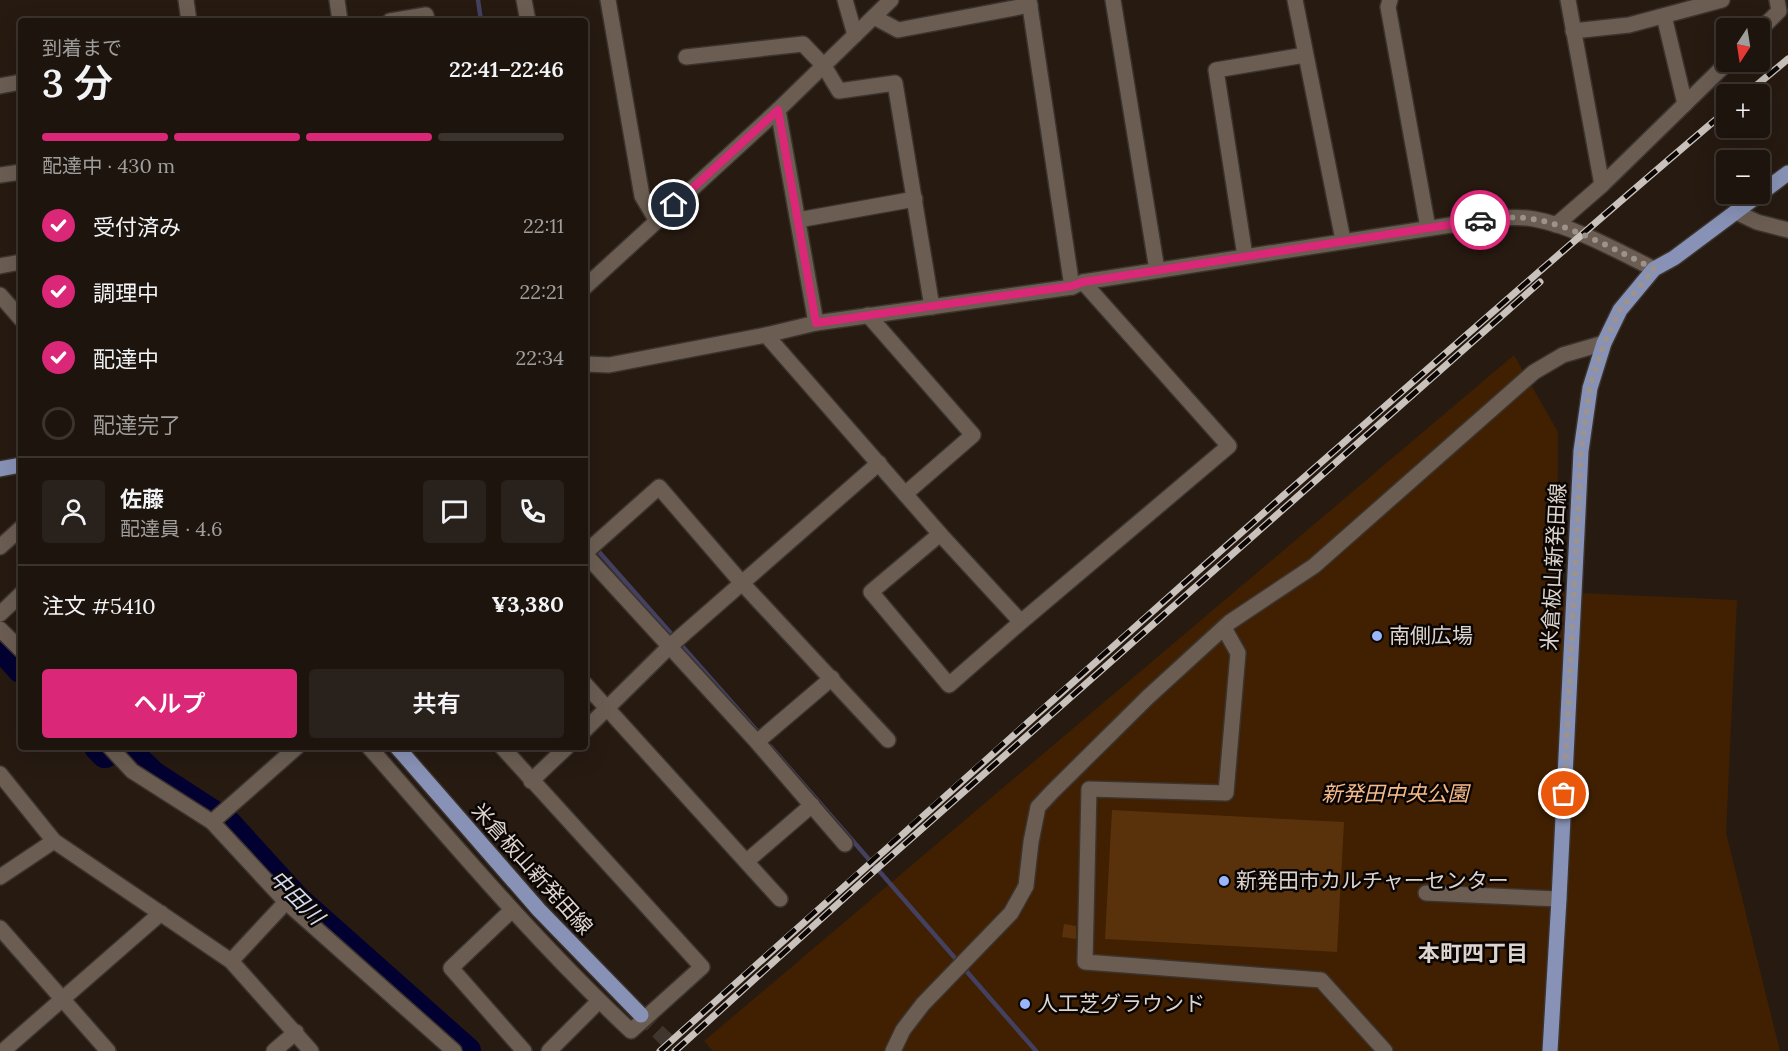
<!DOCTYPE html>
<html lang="ja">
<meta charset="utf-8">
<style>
body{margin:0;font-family:Lora,"Noto Sans JP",serif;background:#29211b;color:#f1f3f6;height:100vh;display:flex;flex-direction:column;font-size:22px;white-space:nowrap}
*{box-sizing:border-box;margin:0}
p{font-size:20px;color:#a09e9d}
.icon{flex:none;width:33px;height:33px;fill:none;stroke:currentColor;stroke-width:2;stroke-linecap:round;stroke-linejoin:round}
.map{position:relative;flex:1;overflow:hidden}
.side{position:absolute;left:18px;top:18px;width:570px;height:732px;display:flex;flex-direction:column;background:#1c140d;border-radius:6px;box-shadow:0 6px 24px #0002,0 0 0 2px #3a332e}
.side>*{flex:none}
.needle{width:39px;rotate:192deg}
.buttons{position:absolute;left:1716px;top:18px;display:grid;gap:12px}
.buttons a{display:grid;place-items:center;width:54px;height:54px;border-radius:6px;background:#1c140d;box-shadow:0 6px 24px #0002,0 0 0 2px #3a332e;font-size:30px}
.pin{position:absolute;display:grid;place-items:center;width:51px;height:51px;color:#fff;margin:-26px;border:3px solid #fff;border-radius:50%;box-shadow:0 2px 6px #0007}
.courier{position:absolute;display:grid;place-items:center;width:60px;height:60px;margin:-30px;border:4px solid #db2777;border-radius:50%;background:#fff;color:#222;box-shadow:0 2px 8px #0007}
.head em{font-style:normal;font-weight:600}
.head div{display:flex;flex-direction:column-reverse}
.head{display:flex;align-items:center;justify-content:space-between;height:102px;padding:0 24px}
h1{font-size:39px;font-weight:600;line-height:45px}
.bar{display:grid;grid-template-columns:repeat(4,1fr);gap:9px 6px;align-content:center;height:72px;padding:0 24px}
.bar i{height:8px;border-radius:4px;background:#3a332e}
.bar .selected{background:#db2777}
.bar p{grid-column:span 4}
.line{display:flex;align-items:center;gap:15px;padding:0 24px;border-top:2px solid #3a332e}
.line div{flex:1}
.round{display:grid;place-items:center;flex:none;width:63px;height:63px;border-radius:6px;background:#29211b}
ol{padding:0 24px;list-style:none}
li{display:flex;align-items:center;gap:18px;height:66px}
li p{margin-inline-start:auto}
li .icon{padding:6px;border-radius:50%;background:#db2777;color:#fff;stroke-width:4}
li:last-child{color:#a09e9d}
li i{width:33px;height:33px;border:3px solid #3a332e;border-radius:50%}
.cta{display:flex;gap:12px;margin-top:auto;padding:12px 24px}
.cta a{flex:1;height:69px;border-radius:6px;background:#db2777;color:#fff;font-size:24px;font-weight:600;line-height:69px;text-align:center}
.cta a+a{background:#29211b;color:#f1f3f6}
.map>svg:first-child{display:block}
</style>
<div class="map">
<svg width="1788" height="1051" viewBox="0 0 1788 1051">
<rect width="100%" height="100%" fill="#261a11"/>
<!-- green -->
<polygon fill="#402000" points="1514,355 1558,432 1557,592 1737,600 1726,833 1780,1051 713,1051 704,1041"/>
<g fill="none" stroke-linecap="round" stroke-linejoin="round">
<!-- stream -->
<g stroke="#434060" stroke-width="4.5">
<polyline points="478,0 481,21"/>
<polyline points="585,536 758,732"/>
<polyline points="771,747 1036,1051"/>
</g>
<!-- river -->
<g stroke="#020031" stroke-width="28">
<polyline points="0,646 21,669"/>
<polyline points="98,747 105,754 115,747"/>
<polyline points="124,747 153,775 227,823 297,900 467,1051"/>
</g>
</g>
<!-- building -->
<g fill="#59320b">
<polygon points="1112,810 1344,822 1337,952 1105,939"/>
<polygon points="1064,924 1076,926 1076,939 1062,937"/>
</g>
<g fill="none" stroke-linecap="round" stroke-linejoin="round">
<!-- major-tunnel -->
<polyline stroke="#41362d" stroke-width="15" stroke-dasharray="15 8" stroke-linecap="butt" points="641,1015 678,1051"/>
<defs>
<g id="minor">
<polyline points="186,0 189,21"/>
<polyline points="337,0 340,21"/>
<polyline points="524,0 528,21"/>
<polyline points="608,0 642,196 657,221"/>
<polyline points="845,0 855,35"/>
<polyline points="1029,0 1072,287"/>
<polyline points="1113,0 1157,270"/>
<polyline points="1295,0 1343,240"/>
<polyline points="1390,0 1388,7 1428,228"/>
<polyline points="1568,0 1602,185"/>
<polyline points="1664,16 1685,104"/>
<polyline points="874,17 898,30 1030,5"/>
<polyline points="390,21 426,15 427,21"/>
<polyline points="1760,30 1779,11 1777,0"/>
<polyline points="1573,31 1629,25 1722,0"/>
<polyline points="686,57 803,44 824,66 839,91 895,83 932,307"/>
<polyline points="0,86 21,82"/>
<polyline points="778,110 816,323"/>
<polyline points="0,175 21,172"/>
<polyline points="1736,212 1757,222 1788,230"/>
<polyline points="798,220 915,199"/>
<polyline points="1556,225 1602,185 1728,62"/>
<polyline points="1245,256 1216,70 1305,55"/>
<polyline points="0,266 21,262"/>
<polyline points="585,287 778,110 891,0"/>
<polyline points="0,295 21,319"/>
<polyline points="868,315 973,435 905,494"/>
<polyline points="766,335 940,534 1021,622"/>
<path d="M585,364L609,365L766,335L816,323L1072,287L1083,282L1483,220C1500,218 1517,216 1534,219C1573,226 1618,251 1654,269"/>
<polyline points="940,534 871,592 949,685 1021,622 1229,446 1083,282"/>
<polyline points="0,547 21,528"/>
<polyline points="585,553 659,487 741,582 888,740"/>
<polyline points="585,554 757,742 845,844"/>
<polyline points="0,614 21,594"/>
<polyline points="1224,628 1238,653 1226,793 1089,789 1085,962 1321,980 1385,1051"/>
<polyline points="0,629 21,650"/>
<polyline points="585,684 780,899"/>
<polyline points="585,730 670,646 879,463"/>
<polyline points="757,742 832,678"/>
<polyline points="110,747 132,771 212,822 286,902 454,1051"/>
<path d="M369,747C454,844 537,943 631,1031L702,967L502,747"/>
<polyline points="0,774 54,841 231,961 311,1051"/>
<polyline points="531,781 567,747"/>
<polyline points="212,822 297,747"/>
<polyline points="747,861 812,805"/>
<polyline points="0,877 54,841"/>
<polyline points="1426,893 1559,899"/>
<polyline points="512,910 451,968 524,1051"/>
<polyline points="0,928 108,1051"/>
<polyline points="231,961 286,902"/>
<polyline points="3,1051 161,913"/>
<polyline points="274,1051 296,1032"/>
<polyline points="549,1051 599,1001"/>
<polyline points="893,1051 903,1030 923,1004 1011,913 1026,886 1031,842 1038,807 1052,792 1148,697 1230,622 1314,566 1534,372 1563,355 1604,343"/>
</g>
<g id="major">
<polyline points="0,469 21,465"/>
<polyline points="397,747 539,910 641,1015"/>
<polyline points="1550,1051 1559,899 1581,451 1590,388 1604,343 1620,310 1654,269 1674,258 1788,173"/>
</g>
</defs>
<!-- minor casing -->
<use href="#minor" stroke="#3b332e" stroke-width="18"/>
<!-- major casing -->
<use href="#major" stroke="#3b332e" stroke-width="18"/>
<!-- minor -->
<use href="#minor" stroke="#6b5d52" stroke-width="15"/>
<!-- major -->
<use href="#major" stroke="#8892b6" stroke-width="15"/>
<defs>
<g id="rail">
<polyline points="1746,94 1788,59"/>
<path d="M660,1051C867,864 1075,679 1284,495C1431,366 1577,237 1726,111"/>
<polyline points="675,1051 872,873 1540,282"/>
</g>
</defs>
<!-- rail casing -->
<use href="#rail" stroke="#c9c1bb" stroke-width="7"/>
<!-- rail -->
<use href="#rail" stroke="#0b0604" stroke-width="4.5" stroke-dasharray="14" stroke-linecap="butt"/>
</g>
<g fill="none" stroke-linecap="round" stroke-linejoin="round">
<!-- done -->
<path stroke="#9c938c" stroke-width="6" stroke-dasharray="0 10.8" d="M1480,220C1498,218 1515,216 1532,219C1569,224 1620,252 1654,269L1620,310L1604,343L1590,387L1581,451L1564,794"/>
<!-- route -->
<polyline stroke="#db2777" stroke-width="8" points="674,205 778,110 816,323 1072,286 1083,282 1480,220"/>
</g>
<!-- markers -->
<g fill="#99b5fd" stroke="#0b0604" stroke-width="2">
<circle cx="1377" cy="636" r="6"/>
<circle cx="1224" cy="881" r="6"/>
<circle cx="1025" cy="1004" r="6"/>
</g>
<g text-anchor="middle" stroke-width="5" stroke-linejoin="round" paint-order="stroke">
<!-- street labels -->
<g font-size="21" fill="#dcd4ce" stroke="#0b0604">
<text transform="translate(1554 567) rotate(-87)" y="7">米倉板山新発田線</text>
<text transform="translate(532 869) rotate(48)" y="7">米倉板山新発田線</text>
</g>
<!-- poi labels -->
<g font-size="21" fill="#dcd4ce" stroke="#0b0604" text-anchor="start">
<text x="1389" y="643">南側広場</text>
<text x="1236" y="888">新発田市カルチャーセンター</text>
<text x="1037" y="1011">人工芝グラウンド</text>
</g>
<!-- park labels -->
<g font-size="21" font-style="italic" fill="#f7bb8b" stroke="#0b0604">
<text x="1395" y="801">新発田中央公園</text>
</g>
<!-- water labels -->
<g font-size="22" font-style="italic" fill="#d0d9ee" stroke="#0b0604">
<text transform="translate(297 897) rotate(45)" y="8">中田川</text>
</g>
<!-- neighbourhood labels -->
<g font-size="22" font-weight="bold" fill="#dcd4ce" stroke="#0b0604">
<text x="1473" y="961">本町四丁目</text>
</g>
</g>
</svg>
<div class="buttons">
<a><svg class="needle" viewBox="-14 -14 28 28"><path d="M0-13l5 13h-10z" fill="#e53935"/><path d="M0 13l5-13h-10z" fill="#a09e9d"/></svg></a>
<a>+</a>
<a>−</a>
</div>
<div class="pin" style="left:1564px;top:794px;background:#ea580c"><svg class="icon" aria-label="bag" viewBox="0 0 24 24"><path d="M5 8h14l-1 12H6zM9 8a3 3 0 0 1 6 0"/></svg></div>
<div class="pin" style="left:674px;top:205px;background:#1f2937"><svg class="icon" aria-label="home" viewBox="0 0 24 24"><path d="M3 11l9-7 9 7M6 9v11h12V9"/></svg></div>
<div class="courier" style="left:1480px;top:220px"><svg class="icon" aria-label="car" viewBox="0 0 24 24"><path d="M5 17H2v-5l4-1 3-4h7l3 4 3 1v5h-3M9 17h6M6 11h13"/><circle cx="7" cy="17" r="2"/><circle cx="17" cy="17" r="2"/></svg></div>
<section class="side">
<div class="head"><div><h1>3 分</h1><p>到着まで</p></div><em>22:41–22:46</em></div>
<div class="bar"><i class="selected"></i><i class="selected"></i><i class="selected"></i><i></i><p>配達中 · 430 m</p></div>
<ol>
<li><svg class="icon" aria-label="check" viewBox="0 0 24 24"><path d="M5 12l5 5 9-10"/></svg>受付済み<p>22:11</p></li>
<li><svg class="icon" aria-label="check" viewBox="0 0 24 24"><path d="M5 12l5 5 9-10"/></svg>調理中<p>22:21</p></li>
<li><svg class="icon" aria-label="check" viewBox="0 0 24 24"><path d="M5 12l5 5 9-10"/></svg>配達中<p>22:34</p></li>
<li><i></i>配達完了</li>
</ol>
<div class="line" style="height:108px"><a class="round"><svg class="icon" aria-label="person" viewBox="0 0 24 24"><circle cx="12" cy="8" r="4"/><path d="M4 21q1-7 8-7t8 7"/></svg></a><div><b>佐藤</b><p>配達員 · 4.6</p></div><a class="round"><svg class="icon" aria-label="chat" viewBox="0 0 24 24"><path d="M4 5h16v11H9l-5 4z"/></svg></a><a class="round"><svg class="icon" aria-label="phone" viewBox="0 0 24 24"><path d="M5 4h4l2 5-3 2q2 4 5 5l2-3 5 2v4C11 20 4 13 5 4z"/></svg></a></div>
<div class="line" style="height:78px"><div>注文 #5410</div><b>¥3,380</b></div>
<div class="cta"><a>ヘルプ</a><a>共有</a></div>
</section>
</div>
